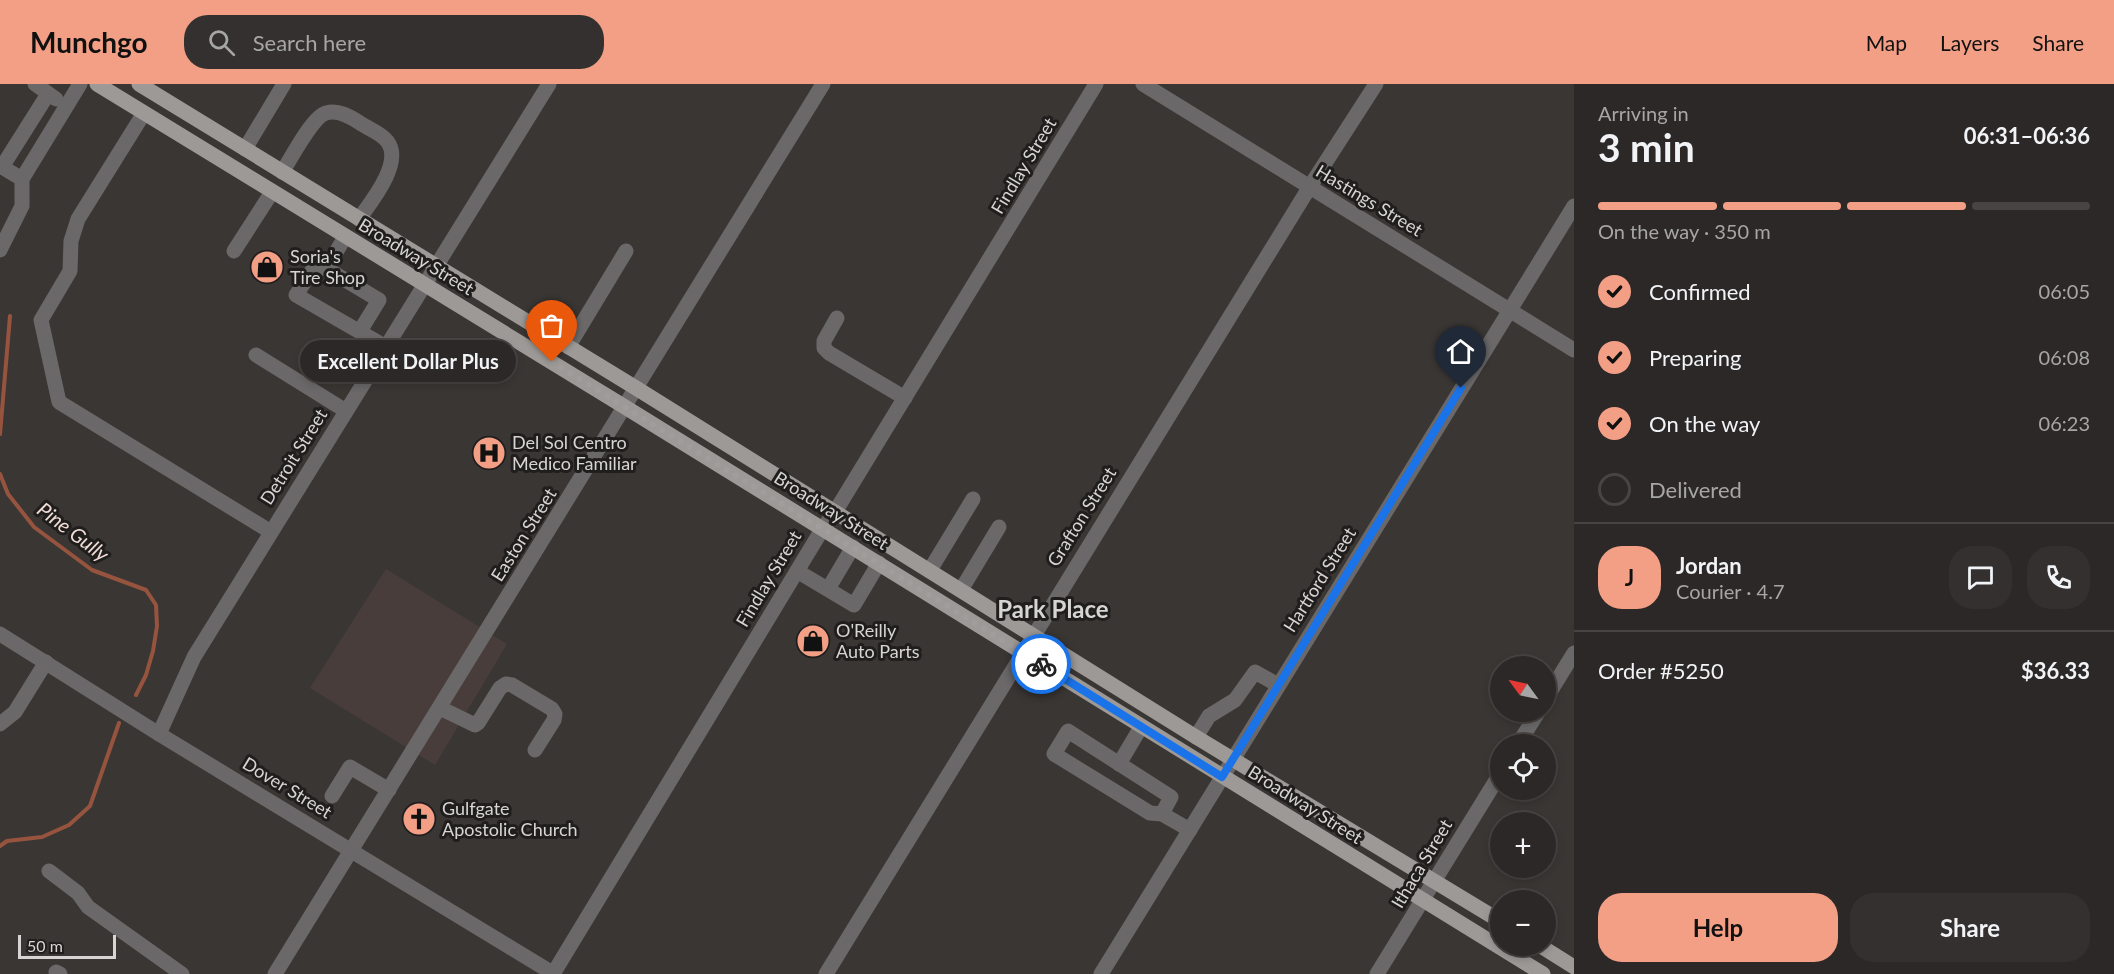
<!DOCTYPE html>
<meta charset="utf-8">
<style>
body{margin:0;font-family:Lato,sans-serif;background:#34302f;color:#f1f3f6;height:100vh;display:flex;flex-direction:column;font-size:22px;white-space:nowrap}
*{box-sizing:border-box;margin:0}
p{font-size:20px;color:#a6a6a7}
.icon{flex:none;width:33px;height:33px;fill:none;stroke:currentColor;stroke-width:2;stroke-linecap:round;stroke-linejoin:round}
.map{position:relative;flex:1;overflow:hidden}
.sheet{display:flex;flex-direction:column;background:#2c2827;width:540px}
.sheet>*{flex:none}
.needle{width:39px;rotate:303deg}
.fabs{position:absolute;left:1490px;top:572px;display:grid;gap:12px}
.fabs a{display:grid;place-items:center;width:66px;height:66px;border-radius:50%;background:#2c2827;box-shadow:0 3px 9px #0003,0 0 0 2px #484444;font-size:30px}
.scale{position:absolute;left:18px;bottom:15px;width:98px;box-sizing:border-box;padding-left:6px;border:3px solid #d7d5d4;border-top:0;font-size:16px;line-height:21px;white-space:nowrap;color:#d7d5d4;-webkit-text-stroke:4px #201e1d;paint-order:stroke}
.pin{position:absolute;display:grid;place-items:center;width:51px;height:51px;color:#fff;margin:-62px -26px;border-radius:50% 50% 50% 0;rotate:-45deg;box-shadow:0 0 6px #0007}
.pin .icon{rotate:45deg}
.courier{position:absolute;display:grid;place-items:center;width:60px;height:60px;margin:-30px;border:4px solid #1a73e8;border-radius:50%;background:#fff;color:#222;box-shadow:0 2px 8px #0007}
.bubble{position:absolute;height:42px;border-radius:21px;background:#2c2827;box-shadow:0 3px 9px #0003,0 0 0 2px #484444;font-size:20px;font-weight:700;line-height:42px;text-align:center}
.summary em{font-style:normal;font-weight:700}
.summary div{display:flex;flex-direction:column-reverse}
.summary{display:flex;align-items:center;justify-content:space-between;height:102px;padding:0 24px}
h1{font-size:39px;font-weight:700;line-height:45px}
.bar{display:grid;grid-template-columns:repeat(4,1fr);gap:9px 6px;align-content:center;height:72px;padding:0 24px}
.bar i{height:8px;border-radius:4px;background:#484444}
.bar .selected{background:#f39f85}
.bar p{grid-column:span 4}
.line{display:flex;align-items:center;gap:15px;padding:0 24px;border-top:2px solid #484444}
.line div{flex:1}
.round{display:grid;place-items:center;flex:none;width:63px;height:63px;border-radius:24px;background:#34302f}
ol{padding:0 24px;list-style:none}
li{display:flex;align-items:center;gap:18px;height:66px}
li p{margin-inline-start:auto}
li .icon{padding:6px;border-radius:50%;background:#f39f85;color:#111;stroke-width:4}
li:last-child{color:#a6a6a7}
li i{width:33px;height:33px;border:3px solid #484444;border-radius:50%}
.primary-button{display:flex;gap:12px;margin-top:auto;padding:12px 24px}
.primary-button a{flex:1;height:69px;border-radius:24px;background:#f39f85;color:#111;font-size:24px;font-weight:700;line-height:69px;text-align:center}
.primary-button a+a{background:#34302f;color:#f1f3f6}
header{display:flex;align-items:center;gap:36px;box-sizing:border-box;height:84px;padding:0 30px;background:#f39f85;color:#111}
header strong{font-size:28px}
nav{display:flex;gap:33px;margin-inline-start:auto;font-size:21px}
.search{width:420px;height:54px;background:#34302f;display:flex;align-items:center;gap:15px;box-sizing:border-box;padding:0 21px;border-radius:24px;color:#a6a6a7;font-size:22px}
main{display:flex;flex:1;min-height:0}
.map>svg:first-child{display:block}
</style>
<header>
<strong>Munchgo</strong>
<div class="search"><svg class="icon" aria-label="search" viewBox="0 0 24 24"><circle cx="10" cy="10" r="6"/><path d="M15 15l6 6"/></svg>Search here</div>
<nav><a>Map</a><a>Layers</a><a>Share</a></nav>
</header>
<main>
<div class="map">
<svg width="1574" height="890" viewBox="0 0 1574 890">
<rect width="100%" height="100%" fill="#3a3634"/>
<!-- built -->
<polygon fill="#483d3a" points="386,485 507,560 435,681 310,604"/>
<g fill="none" stroke-linecap="round" stroke-linejoin="round">
<!-- stream -->
<g stroke="#96543f" stroke-width="4">
<polyline points="0,350 10,232"/>
<polyline points="0,390 8,410 34,443 92,486 146,506 156,521 157,542 153,567 146,591 136,611"/>
<polyline points="0,762 7,757 42,753 69,741 90,722 119,639"/>
</g>
<!-- minor -->
<g stroke="#6a6868" stroke-width="15">
<polyline points="35,0 56,15"/>
<polyline points="1143,0 1574,266"/>
<polyline points="144,29 78,135 71,157 70,187 41,236 59,318 271,448"/>
<polyline points="245,65 284,0"/>
<path d="M282,88C291,75 312,33 326,29C338,25 351,33 360,39C369,45 381,49 387,57C404,78 371,118 359,135"/>
<polyline points="22,95 2,83 48,10"/>
<polyline points="0,166 22,122 22,95 80,0"/>
<polyline points="234,167 272,108"/>
<polyline points="326,185 345,153"/>
<polyline points="837,234 824,257 824,264 829,269 905,314"/>
<polyline points="360,247 379,216 317,179 296,211 386,263"/>
<polyline points="568,263 626,167"/>
<polyline points="256,271 346,327"/>
<polyline points="930,486 973,415"/>
<polyline points="797,487 854,521 879,479"/>
<polyline points="828,505 853,463"/>
<polyline points="961,506 999,443"/>
<polyline points="0,550 159,650 554,890"/>
<polyline points="1545,616 1574,569"/>
<polyline points="440,624 475,641 478,639 500,604 506,600 512,601 552,625 555,630 554,636 535,666"/>
<polyline points="0,640 15,628 46,578"/>
<polyline points="159,650 194,573 549,0"/>
<polyline points="1196,653 1209,632 1235,616 1255,588 1278,601"/>
<polyline points="1518,660 1539,627"/>
<polyline points="1119,680 1141,643"/>
<polyline points="332,712 350,683 389,706"/>
<polyline points="1162,730 1171,713 1068,647 1054,670 1150,729 1162,730 1190,746"/>
<polyline points="49,787 78,809 88,823 182,890"/>
<polyline points="56,888 60,890"/>
<polyline points="275,890 823,0"/>
<polyline points="553,890 823,444 835,428 1096,0"/>
<polyline points="826,890 1309,104 1376,0"/>
<polyline points="1101,890 1574,122"/>
<polyline points="1377,890 1500,690"/>
</g>
<!-- major -->
<g stroke="#9d9997" stroke-width="15">
<polyline points="97,0 625,323 1543,890"/>
<polyline points="139,0 636,304 1196,653 1500,837"/>
<polyline points="1539,861 1574,883"/>
</g>
</g>
<g fill="none" stroke-linecap="round" stroke-linejoin="round">
<!-- done -->
<polyline stroke="#a09d9c" stroke-width="6" stroke-dasharray="0 10.8" points="552,278 1041,580"/>
<!-- route -->
<polyline stroke="#1a73e8" stroke-width="8" points="1041,580 1222,693 1461,304"/>
</g>
<!-- icons -->
<defs>
<symbol id="shop-disc" viewBox="-11 -11 22 22"><circle r="9.5" fill="#f39f85" stroke="#201e1d"/><path d="M-5-2.5h2.3a2.7 3.5 0 0 1 5.4 0H5L5.5 6h-11ZM-1.5-2.5h3a1.5 2.3 0 0 0-3 0Z" fill="#111"/></symbol>
<symbol id="hospital-disc" viewBox="-11 -11 22 22"><circle r="9.5" fill="#f39f85" stroke="#201e1d"/><path d="M-5-5h3v3.5h4V-5h3V5h-3V1.5h-4V5h-3Z" fill="#111"/></symbol>
<symbol id="church-disc" viewBox="-11 -11 22 22"><circle r="9.5" fill="#f39f85" stroke="#201e1d"/><path d="M-1.2-6h2.4v3.5h3.3v2.4h-3.3V6h-2.4V-.1h-3.3v-2.4h3.3Z" fill="#111"/></symbol>
</defs>
<g fill-rule="evenodd">
<use href="#shop-disc" x="248" y="164" width="38" height="38"/>
<use href="#hospital-disc" x="470" y="350" width="38" height="38"/>
<use href="#shop-disc" x="794" y="538" width="38" height="38"/>
<use href="#church-disc" x="400" y="716" width="38" height="38"/>
</g>
<g text-anchor="middle" stroke-width="6" stroke-linejoin="round" paint-order="stroke">
<!-- street labels -->
<g font-size="18" fill="#d7d5d4" stroke="#201e1d">
<text transform="translate(1024 82) rotate(-59)" y="6">Findlay Street</text>
<text transform="translate(1369 117) rotate(31)" y="6">Hastings Street</text>
<text transform="translate(416 173) rotate(31)" y="6">Broadway Street</text>
<text transform="translate(294 373) rotate(-58)" y="6">Detroit Street</text>
<text transform="translate(831 427) rotate(32)" y="6">Broadway Street</text>
<text transform="translate(1082 433) rotate(-58)" y="6">Grafton Street</text>
<text transform="translate(524 451) rotate(-58)" y="6">Easton Street</text>
<text transform="translate(769 495) rotate(-59)" y="6">Findlay Street</text>
<text transform="translate(1320 496) rotate(-58)" y="6">Hartford Street</text>
<text transform="translate(287 704) rotate(31)" y="6">Dover Street</text>
<text transform="translate(1305 721) rotate(32)" y="6">Broadway Street</text>
<text transform="translate(1422 780) rotate(-59)" y="6">Ithaca Street</text>
</g>
<!-- poi labels -->
<g font-size="18" fill="#d7d5d4" stroke="#201e1d" text-anchor="start">
<text x="290" y="179">Soria's<tspan x="290" dy="21">Tire Shop</tspan></text>
<text x="512" y="365">Del Sol Centro<tspan x="512" dy="21">Medico Familiar</tspan></text>
<text x="836" y="553">O'Reilly<tspan x="836" dy="21">Auto Parts</tspan></text>
<text x="442" y="731">Gulfgate<tspan x="442" dy="21">Apostolic Church</tspan></text>
</g>
<!-- water labels -->
<g font-size="20" font-style="italic" fill="#f1dcd6" stroke="#201e1d">
<text transform="translate(73 448) rotate(37)" y="7">Pine Gully</text>
</g>
<!-- district labels -->
<g font-size="24" font-weight="bold" fill="#d7d5d4" stroke="#201e1d">
<text x="1053" y="534">Park Place</text>
</g>
</g>
</svg>
<div class="fabs">
<a><svg class="needle" viewBox="-14 -14 28 28"><path d="M0-13l5 13h-10z" fill="#e53935"/><path d="M0 13l5-13h-10z" fill="#a6a6a7"/></svg></a>
<a><svg class="icon" aria-label="locate" viewBox="0 0 24 24"><circle cx="12" cy="12" r="6"/><path d="M12 2v4M12 18v4M2 12h4M18 12h4"/></svg></a>
<a>+</a>
<a>−</a>
</div>
<div class="scale">50 m</div>
<div class="pin" style="left:552px;top:278px;background:#ea580c"><svg class="icon" aria-label="bag" viewBox="0 0 24 24"><path d="M5 8h14l-1 12H6zM9 8a3 3 0 0 1 6 0"/></svg></div>
<div class="pin" style="left:1461px;top:304px;background:#1f2937"><svg class="icon" aria-label="home" viewBox="0 0 24 24"><path d="M3 11l9-7 9 7M6 9v11h12V9"/></svg></div>
<div class="courier" style="left:1041px;top:580px"><svg class="icon" aria-label="bike" viewBox="0 0 24 24"><circle cx="6" cy="16" r="4"/><circle cx="18" cy="16" r="4"/><path d="M6 16l4-8h5l3 8M10 8l3 8H6M13 5h3"/></svg></div>
<div class="bubble" style="left:300px;top:256px;width:216px">Excellent Dollar Plus</div>
</div>
<section class="sheet">
<div class="summary"><div><h1>3 min</h1><p>Arriving in</p></div><em>06:31–06:36</em></div>
<div class="bar"><i class="selected"></i><i class="selected"></i><i class="selected"></i><i></i><p>On the way · 350 m</p></div>
<ol>
<li><svg class="icon" aria-label="check" viewBox="0 0 24 24"><path d="M5 12l5 5 9-10"/></svg>Confirmed<p>06:05</p></li>
<li><svg class="icon" aria-label="check" viewBox="0 0 24 24"><path d="M5 12l5 5 9-10"/></svg>Preparing<p>06:08</p></li>
<li><svg class="icon" aria-label="check" viewBox="0 0 24 24"><path d="M5 12l5 5 9-10"/></svg>On the way<p>06:23</p></li>
<li><i></i>Delivered</li>
</ol>
<div class="line" style="height:108px"><b class="round" style="background:#f39f85;color:#111">J</b><div><b>Jordan</b><p>Courier · 4.7</p></div><a class="round"><svg class="icon" aria-label="chat" viewBox="0 0 24 24"><path d="M4 5h16v11H9l-5 4z"/></svg></a><a class="round"><svg class="icon" aria-label="phone" viewBox="0 0 24 24"><path d="M5 4h4l2 5-3 2q2 4 5 5l2-3 5 2v4C11 20 4 13 5 4z"/></svg></a></div>
<div class="line" style="height:78px"><div>Order #5250</div><b>$36.33</b></div>
<div class="primary-button"><a>Help</a><a>Share</a></div>
</section>
</main>
